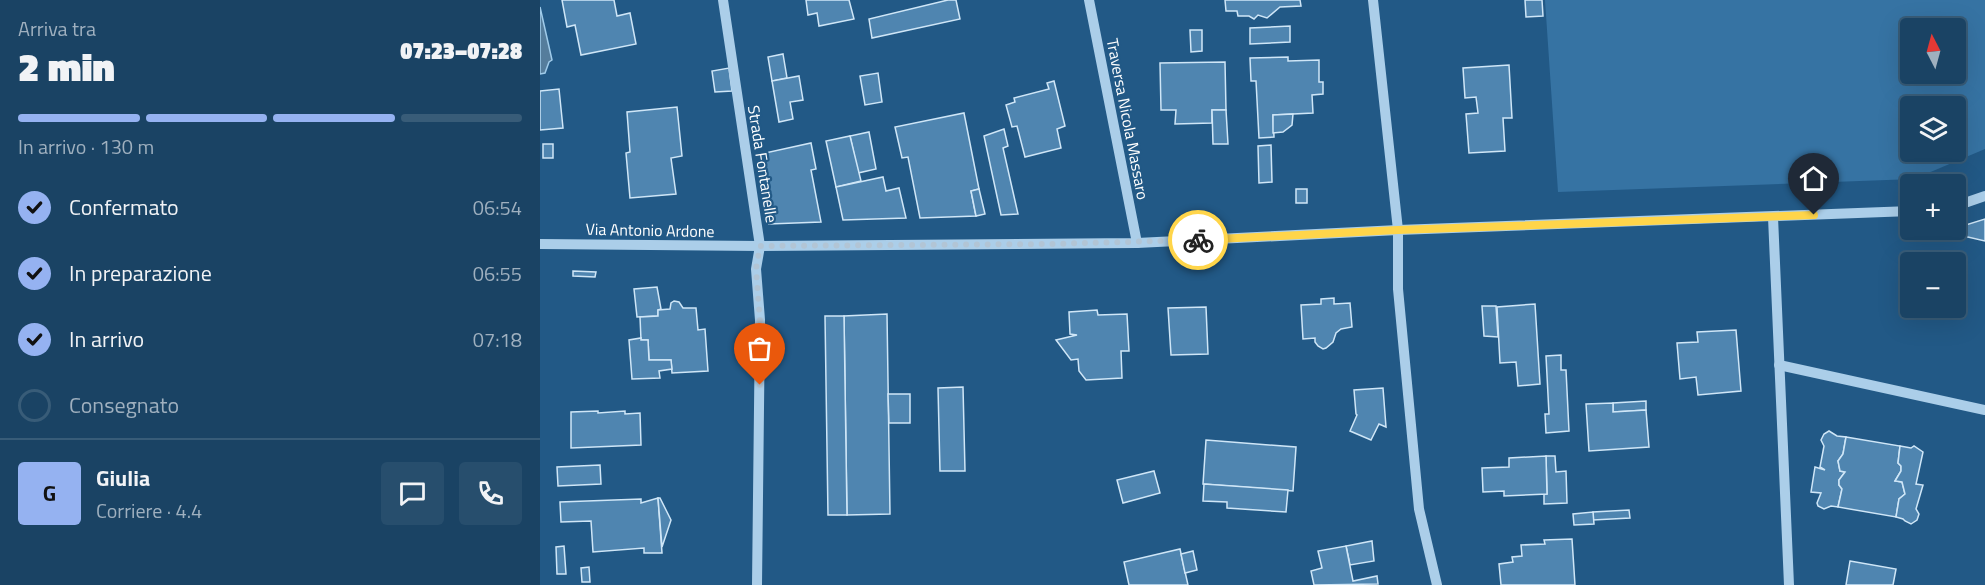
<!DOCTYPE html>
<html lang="it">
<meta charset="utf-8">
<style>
body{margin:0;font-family:"Titillium Web",sans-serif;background:#274e6d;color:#f1f3f6;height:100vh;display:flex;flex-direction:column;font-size:22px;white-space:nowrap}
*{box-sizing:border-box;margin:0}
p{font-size:20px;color:#9fb0bf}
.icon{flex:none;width:33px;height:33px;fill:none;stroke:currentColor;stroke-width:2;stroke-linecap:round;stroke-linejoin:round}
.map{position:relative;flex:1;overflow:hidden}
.panel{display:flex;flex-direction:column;background:#1a4364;width:540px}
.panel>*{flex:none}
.needle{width:39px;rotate:354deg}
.tools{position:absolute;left:1360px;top:18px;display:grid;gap:12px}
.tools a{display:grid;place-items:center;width:66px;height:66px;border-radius:6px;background:#1a4364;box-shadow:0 6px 24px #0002,0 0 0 2px #385c78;font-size:30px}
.pin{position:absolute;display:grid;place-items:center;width:51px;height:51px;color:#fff;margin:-62px -26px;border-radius:50% 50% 50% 0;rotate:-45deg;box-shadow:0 0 6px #0007}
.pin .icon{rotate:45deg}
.courier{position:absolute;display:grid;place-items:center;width:60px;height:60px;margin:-30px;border:4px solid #ffd54a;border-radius:50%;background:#fff;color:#222;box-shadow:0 2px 8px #0007}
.headline em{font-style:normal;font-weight:800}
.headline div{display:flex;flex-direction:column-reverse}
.headline{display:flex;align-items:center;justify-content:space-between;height:102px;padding:0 18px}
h1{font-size:39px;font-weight:800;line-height:45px}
.bar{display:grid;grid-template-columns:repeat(4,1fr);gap:9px 6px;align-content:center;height:72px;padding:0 18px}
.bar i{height:8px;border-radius:4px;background:#385c78}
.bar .current{background:#95b2f1}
.bar p{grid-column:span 4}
.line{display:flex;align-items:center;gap:15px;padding:0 18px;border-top:2px solid #385c78}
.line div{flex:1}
.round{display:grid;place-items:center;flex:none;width:63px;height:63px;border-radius:6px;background:#274e6d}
ol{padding:0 18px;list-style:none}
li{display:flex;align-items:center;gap:18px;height:66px}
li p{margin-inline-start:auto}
li .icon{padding:6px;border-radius:50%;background:#95b2f1;color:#111;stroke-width:4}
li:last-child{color:#9fb0bf}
li i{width:33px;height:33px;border:3px solid #385c78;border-radius:50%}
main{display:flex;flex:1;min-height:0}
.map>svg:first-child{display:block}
</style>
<main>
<section class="panel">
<div class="headline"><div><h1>2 min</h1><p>Arriva tra</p></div><em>07:23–07:28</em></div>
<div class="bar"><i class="current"></i><i class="current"></i><i class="current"></i><i></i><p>In arrivo · 130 m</p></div>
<ol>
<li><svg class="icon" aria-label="check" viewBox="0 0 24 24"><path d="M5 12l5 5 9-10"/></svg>Confermato<p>06:54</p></li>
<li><svg class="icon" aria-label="check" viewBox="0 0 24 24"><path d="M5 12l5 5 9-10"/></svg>In preparazione<p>06:55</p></li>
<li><svg class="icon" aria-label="check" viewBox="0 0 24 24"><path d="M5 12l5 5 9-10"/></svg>In arrivo<p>07:18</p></li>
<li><i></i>Consegnato</li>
</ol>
<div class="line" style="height:108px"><b class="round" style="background:#95b2f1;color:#111">G</b><div><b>Giulia</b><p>Corriere · 4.4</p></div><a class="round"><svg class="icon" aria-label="chat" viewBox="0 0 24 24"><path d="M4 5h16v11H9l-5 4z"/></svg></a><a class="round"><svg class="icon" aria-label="phone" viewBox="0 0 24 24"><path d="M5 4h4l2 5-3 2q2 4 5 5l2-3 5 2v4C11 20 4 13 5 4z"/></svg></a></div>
</section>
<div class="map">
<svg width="1445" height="585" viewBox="0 0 1445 585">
<rect width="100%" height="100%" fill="#225986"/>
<!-- green -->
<path fill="#3673a3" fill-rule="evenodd" d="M1005,0H1445V149L1374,179L1018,192ZM1371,28H1416V74H1371ZM1371,106H1416V152H1371Z"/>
<!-- water -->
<polygon fill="#557d9c" stroke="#9fcbea" stroke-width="1.5" points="0,7 12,60 9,62 5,73 0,74"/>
<!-- building -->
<g fill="#4f85b0" stroke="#cfe6f7" stroke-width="1.5">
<polygon points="22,0 74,0 77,16 90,13 96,44 41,55 35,25 27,27"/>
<polygon points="266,0 309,0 314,19 279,26 277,13 268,15"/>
<polygon points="408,0 416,0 420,19 332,38 329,19"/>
<polygon points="685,0 760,0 761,6 740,7 727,18 718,15 714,19 709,16 698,16 697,11 686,11"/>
<polygon points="985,0 1002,0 1003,16 986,17"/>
<polygon points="750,26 750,42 710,44 710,28"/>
<polygon points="650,30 662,30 662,51 651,52"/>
<polygon points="243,54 247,78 232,81 228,57"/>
<polygon points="748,57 748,61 779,60 779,82 783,82 783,94 772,95 773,113 733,115 734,137 719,138 716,81 711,81 710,58"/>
<polygon points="685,62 686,110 672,110 672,123 635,124 636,110 621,110 620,63"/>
<polygon points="969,65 972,118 963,118 965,151 929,153 926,114 938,113 936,97 925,98 923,68"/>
<polygon points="189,68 192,91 175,92 172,71"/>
<polygon points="338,73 342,102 325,105 320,76"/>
<polygon points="259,76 263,100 250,102 253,119 239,122 232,81"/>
<polygon points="514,81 525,126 517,129 521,148 485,157 477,126 472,127 466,105 475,102 474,98 509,89 507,83"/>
<polygon points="19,89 23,128 0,130 0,91"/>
<polygon points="137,107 142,156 131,158 136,194 90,198 86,153 90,152 87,112"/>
<polygon points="672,110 686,110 688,144 673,144"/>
<polygon points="424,113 439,189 431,191 436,216 380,218 368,157 362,158 355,127"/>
<polygon points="753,114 752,125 743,132 733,133 733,115"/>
<polygon points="464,129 468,146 463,148 478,214 461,215 444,136"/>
<polygon points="329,132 336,169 318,173 310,136"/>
<polygon points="310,136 321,181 296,187 286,141"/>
<polygon points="271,143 276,169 271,170 281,222 229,224 225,153"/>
<rect x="3" y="144" width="10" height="14"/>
<polygon points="731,145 732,182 719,183 718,146"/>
<polygon points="343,177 346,191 359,188 366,218 303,220 296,187"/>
<polygon points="439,189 445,214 436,216 431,191"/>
<rect x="756" y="189" width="11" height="14"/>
<polygon points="1445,219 1445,241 1402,231 1416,230 1416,228"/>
<polygon points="33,271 56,272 55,277 33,276"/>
<polygon points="117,287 121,309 118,310 118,316 97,317 94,289"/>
<polygon points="794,298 794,304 810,303 812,327 801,329 796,333 793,342 786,348 783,349 778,346 775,342 775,338 763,339 761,305 781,304 781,299"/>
<polygon points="134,301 139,302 143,308 156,308 158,330 165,329 168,371 132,373 131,360 109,360 108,340 101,340 100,317 118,316 118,310 130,309 131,303"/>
<polygon points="995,304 1000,384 978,386 976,362 960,363 957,307"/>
<polygon points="942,306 956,306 958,337 944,336"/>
<polygon points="666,307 668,354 631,355 628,308"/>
<polygon points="557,310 558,315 587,314 589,351 581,351 582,378 546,380 539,371 538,359 531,360 516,340 537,335 530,334 529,312"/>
<polygon points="347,314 350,514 307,515 304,316"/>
<polygon points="285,316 304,316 307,515 288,515"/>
<polygon points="1196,330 1201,391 1158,395 1156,377 1140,379 1137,343 1158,342 1157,332"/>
<polygon points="101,338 101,340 108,340 109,360 131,360 132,369 119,371 120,378 92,379 89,340"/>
<polygon points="1021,355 1021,370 1026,370 1029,431 1006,433 1005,414 1009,414 1006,356"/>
<polygon points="423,387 425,471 400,471 398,388"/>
<polygon points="843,388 846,427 839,424 831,440 810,431 817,415 816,414 814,390"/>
<polygon points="348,394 370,394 370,423 349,423"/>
<polygon points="1106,401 1106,410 1073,412 1073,403"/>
<polygon points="1073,403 1073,412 1106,410 1109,447 1049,451 1046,404"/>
<polygon points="58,411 58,413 85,411 85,414 100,413 101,445 31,448 31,412"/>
<polygon points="1289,431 1297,436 1306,437 1303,454 1298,461 1300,471 1305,472 1299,480 1299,485 1302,489 1298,507 1291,506 1284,509 1278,506 1277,503 1281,493 1271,492 1275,467 1285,470 1280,467 1284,446 1281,440 1284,434"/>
<polygon points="1306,437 1360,446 1358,463 1361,466 1361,471 1355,481 1362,482 1365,494 1359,499 1356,517 1298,507 1302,489 1299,485 1299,480 1305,472 1300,471 1298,461 1303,454"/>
<polygon points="666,440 756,447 753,491 663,484"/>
<polygon points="1360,446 1371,448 1374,446 1383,452 1376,484 1383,485 1376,509 1379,514 1377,520 1371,524 1365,521 1363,519 1356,517 1359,499 1365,494 1362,482 1355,481 1361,471 1361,466 1358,463"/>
<polygon points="1006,456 1015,456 1016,472 1026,471 1027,503 1004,504 1004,494 1007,494"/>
<polygon points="1006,456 1007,494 964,496 964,491 943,492 942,468 969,467 969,458"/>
<polygon points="60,465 61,484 18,486 17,467"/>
<polygon points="614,471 620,493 583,503 577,480"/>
<polygon points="664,484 748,490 746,512 687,508 687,502 663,501"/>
<polygon points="118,498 122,553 104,553 104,548 53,552 51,521 21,522 20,502 101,499 101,503"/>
<polygon points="118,498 120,498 131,520 122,547"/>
<polygon points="1089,510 1090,518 1053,520 1053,512"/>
<polygon points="1053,512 1054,524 1034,525 1033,514"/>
<polygon points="1032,539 1035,585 961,585 959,564 973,562 972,557 982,556 981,545 1005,544 1004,540"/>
<polygon points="832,541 834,561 810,565 806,546"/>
<polygon points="24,546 26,574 17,574 16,547"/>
<polygon points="806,546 813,581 837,576 838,584 774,585 771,571 782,568 778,551"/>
<polygon points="640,549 648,585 589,585 584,562"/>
<polygon points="653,551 657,570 645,573 641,554"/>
<polygon points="1310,561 1356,569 1353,585 1306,585"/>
<polygon points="49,567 50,582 42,582 41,568"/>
</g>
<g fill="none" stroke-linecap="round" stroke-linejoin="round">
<!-- minor -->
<g stroke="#abcee9" stroke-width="10">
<polyline points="183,0 220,246 216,269 220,320 217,585"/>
<polyline points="549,0 597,243"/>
<polyline points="833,0 858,230 858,289 879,509 897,585"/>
<polyline points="1416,206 1445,196"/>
<polyline points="1233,217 1249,585"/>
<polyline points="0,244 220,246 597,243 858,230 1371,211"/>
<polyline points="1239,365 1445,410"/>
</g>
</g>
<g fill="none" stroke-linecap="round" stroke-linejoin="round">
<!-- done -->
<polyline stroke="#b2c5d5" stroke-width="6" stroke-dasharray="0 10.8" points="220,385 220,321 216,269 220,246 511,244 658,240"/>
<!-- route -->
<polyline stroke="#ffd54a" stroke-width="8" points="658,240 858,230 1274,215"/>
</g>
<g text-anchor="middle" stroke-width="4.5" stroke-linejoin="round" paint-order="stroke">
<!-- street labels -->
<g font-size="16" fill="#fff" stroke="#225986">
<text transform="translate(588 119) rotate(79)" y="6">Traversa Nicola Massaro</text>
<text transform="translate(223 164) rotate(81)" y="6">Strada Fontanelle</text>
<text transform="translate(110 230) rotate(1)" y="6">Via Antonio Ardone</text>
</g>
</g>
</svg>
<div class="tools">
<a><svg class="needle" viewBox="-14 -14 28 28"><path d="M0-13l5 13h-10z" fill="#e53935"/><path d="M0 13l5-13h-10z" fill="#9fb0bf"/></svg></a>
<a><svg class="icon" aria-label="layers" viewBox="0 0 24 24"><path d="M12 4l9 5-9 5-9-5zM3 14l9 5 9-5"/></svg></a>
<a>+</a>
<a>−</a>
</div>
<div class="pin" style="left:220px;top:385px;background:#ea580c"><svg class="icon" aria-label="bag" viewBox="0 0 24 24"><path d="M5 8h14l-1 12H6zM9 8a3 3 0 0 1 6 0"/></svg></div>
<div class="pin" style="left:1274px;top:215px;background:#1f2937"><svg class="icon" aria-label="home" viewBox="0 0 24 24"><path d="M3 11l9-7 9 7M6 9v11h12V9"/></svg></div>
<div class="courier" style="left:658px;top:240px"><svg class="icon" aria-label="bike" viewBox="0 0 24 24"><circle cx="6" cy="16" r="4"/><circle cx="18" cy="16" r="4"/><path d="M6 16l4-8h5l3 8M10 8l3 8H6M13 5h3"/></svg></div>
</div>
</main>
